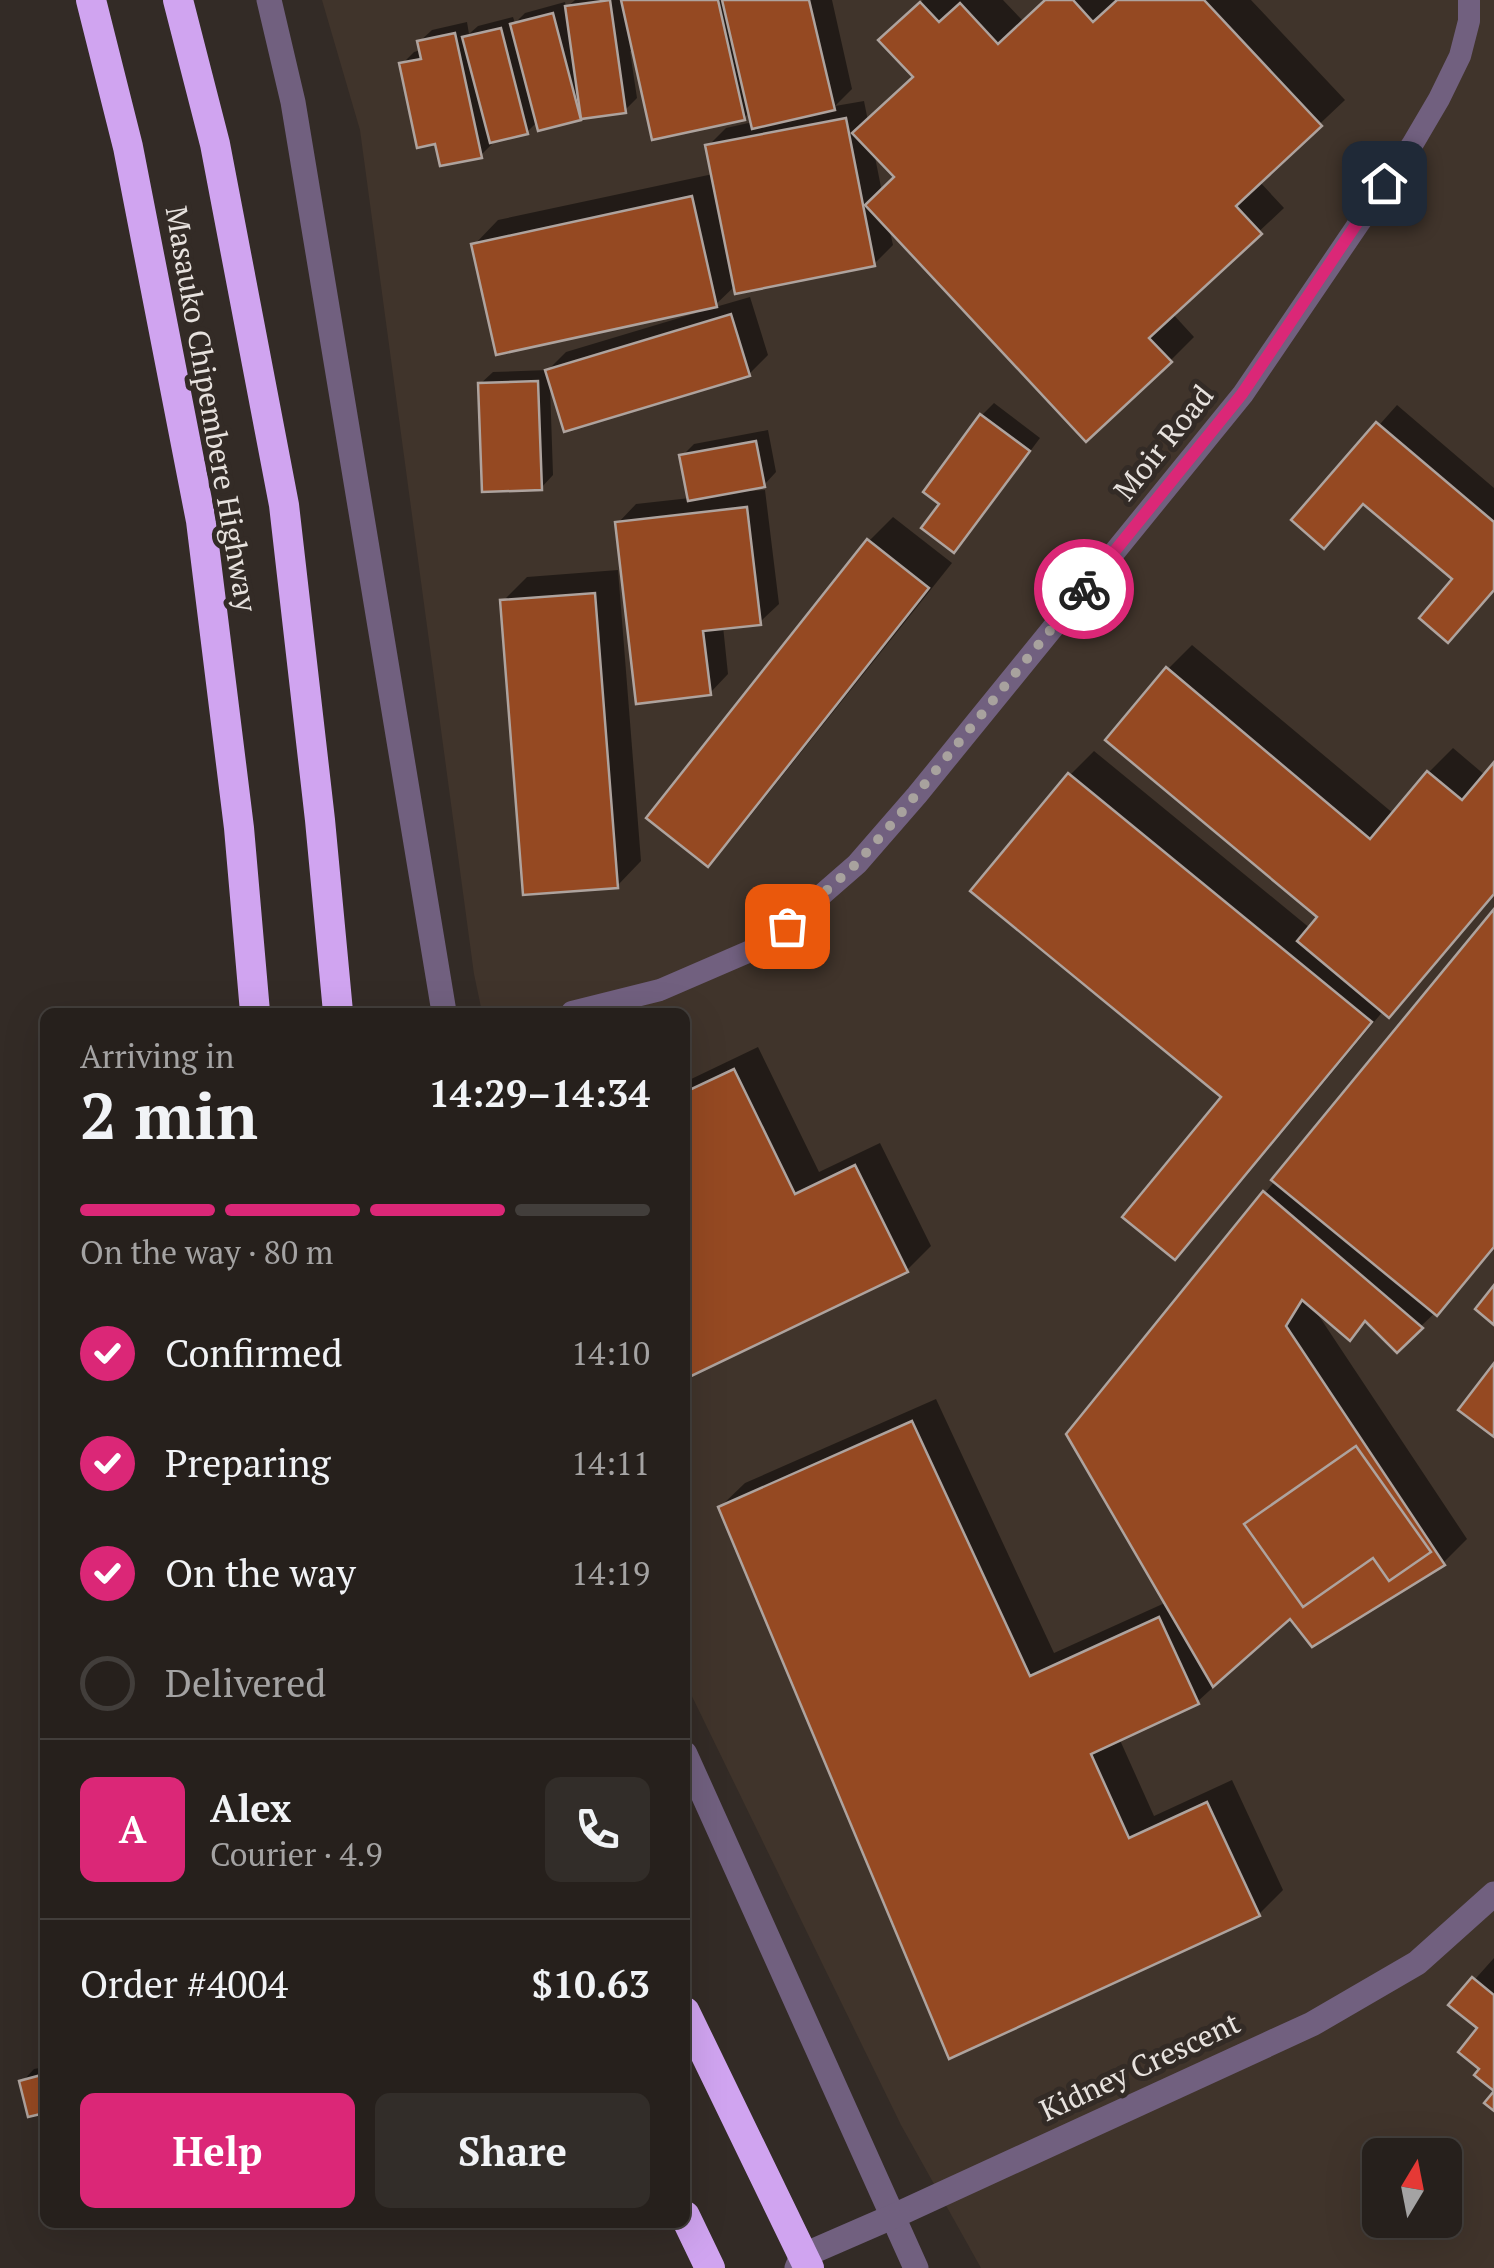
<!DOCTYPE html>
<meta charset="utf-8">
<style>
body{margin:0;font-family:"PT Serif",serif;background:#322d29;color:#f1f3f6;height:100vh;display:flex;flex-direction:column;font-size:38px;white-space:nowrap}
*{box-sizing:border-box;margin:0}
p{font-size:32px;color:#a4a3a3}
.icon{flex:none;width:55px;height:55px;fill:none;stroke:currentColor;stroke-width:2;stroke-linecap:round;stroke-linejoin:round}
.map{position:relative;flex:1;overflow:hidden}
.panel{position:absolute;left:40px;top:1008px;width:650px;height:1220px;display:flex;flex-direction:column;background:#26201c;border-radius:15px;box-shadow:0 10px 40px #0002,0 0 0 2px #423e3b}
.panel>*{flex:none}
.needle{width:65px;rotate:10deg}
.fabs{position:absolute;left:1362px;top:2138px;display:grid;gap:20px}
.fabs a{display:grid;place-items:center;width:100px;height:100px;border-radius:15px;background:#26201c;box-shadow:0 10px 40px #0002,0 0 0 2px #423e3b;font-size:50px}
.pin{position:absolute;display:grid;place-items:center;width:85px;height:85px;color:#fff;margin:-42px;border-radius:20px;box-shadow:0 5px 15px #0006}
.courier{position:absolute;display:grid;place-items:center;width:100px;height:100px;margin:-50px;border:8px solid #db2777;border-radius:50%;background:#fff;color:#222;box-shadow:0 2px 12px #0007}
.overview em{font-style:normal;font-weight:700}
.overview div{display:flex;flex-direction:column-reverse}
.overview{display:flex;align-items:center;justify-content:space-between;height:170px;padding:0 40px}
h1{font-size:65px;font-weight:700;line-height:75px}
.bar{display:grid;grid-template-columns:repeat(4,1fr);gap:15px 10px;align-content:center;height:120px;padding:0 40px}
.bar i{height:12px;border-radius:8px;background:#423e3b}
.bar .selected{background:#db2777}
.bar p{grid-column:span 4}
.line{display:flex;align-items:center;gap:25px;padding:0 40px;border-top:2px solid #423e3b}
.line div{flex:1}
.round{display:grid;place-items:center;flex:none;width:105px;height:105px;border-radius:15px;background:#322d29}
ol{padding:0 40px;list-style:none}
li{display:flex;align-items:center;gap:30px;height:110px}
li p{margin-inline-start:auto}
li .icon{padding:10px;border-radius:50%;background:#db2777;color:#fff;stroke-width:4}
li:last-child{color:#a4a3a3}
li i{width:55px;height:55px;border:5px solid #423e3b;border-radius:50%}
.action{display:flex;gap:20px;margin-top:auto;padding:20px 40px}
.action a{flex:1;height:115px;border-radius:15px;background:#db2777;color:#fff;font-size:40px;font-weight:700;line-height:115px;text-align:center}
.action a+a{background:#322d29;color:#f1f3f6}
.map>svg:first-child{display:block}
</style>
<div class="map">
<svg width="1494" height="2268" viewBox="0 0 1494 2268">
<rect width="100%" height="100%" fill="#332b26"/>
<!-- built -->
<path fill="#40342b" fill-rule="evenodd" d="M322,0H1494V2268H981L901,2125L685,1682V1012H482L474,974L360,130ZM1380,2155H1445V2220H1380Z"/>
<!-- shadow -->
<g fill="#0007" fill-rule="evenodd">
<path d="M575,0H832L852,89L835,106L864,101L868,121L915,76L906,16L923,0H1003L1023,21L1047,0H1251L1345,100L1259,181L1284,208L1172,313L1194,337L1170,361L889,227L893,245L874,264L736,285L712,308L750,297L768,355L749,374L550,385L553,475L541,488L480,384L493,372L548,370L566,352L696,313L695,309L474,245L498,220L713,174L708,146L726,128L753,122L751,111L744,118L634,50L630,51L637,98L625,110L580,116L540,128L538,121L527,132L493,140V143L481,155L437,141L402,64L414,52L421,50L419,42L432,30L467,22L469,34L478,26L513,17L515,23L525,13L565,2L566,8ZM874,152L897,177L882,192Z"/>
<polygon points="994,403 1040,438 966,537 954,549 943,504 926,491 982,415"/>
<polygon points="1397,405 1494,488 1494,590 1448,640 1456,579 1365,501 1295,520"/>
<polygon points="768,430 776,472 764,485 750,487 751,491 765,490 779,604 760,622 723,626 728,674 710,693 618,523 636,504 690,498 682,456 694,444"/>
<polygon points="893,517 952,563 732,839 708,863 869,541"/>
<polygon points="618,570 641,861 617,886 503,601 527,577"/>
<polygon points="1192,645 1394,814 1429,772 1453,748 1486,776 1494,765 1494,895 1413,990 1389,1014 1384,1010 1199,1233 1175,1257 1225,1097 1070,775 1094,751 1311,929 1320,917 1168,669"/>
<polygon points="1494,913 1494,1249 1461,1288 1397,1349 1367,1320 1350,1338 1315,1310 1467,1539 1443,1563 1291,1616 1197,1702 1119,1738 1154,1816 1232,1780 1283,1890 1259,1914 950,2056 720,1507 745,1483 936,1399 1054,1653 1167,1602 1265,1193"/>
<polygon points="758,1047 819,1172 880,1143 931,1246 907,1270 685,1377 685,1082"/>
<polygon points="1494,1958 1494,2088 1483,2069 1480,2028 1452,2005"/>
<polygon points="45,2067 45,2110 22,2082 34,2069"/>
</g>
<!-- building -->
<g fill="#954922" stroke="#aea39e" stroke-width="2.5">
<polygon points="610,0 626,113 581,119 565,6"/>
<polygon points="621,0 718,0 745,120 652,140"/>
<polygon points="722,0 809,0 835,110 752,129"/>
<polygon points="1045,0 1073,0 1093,22 1117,0 1204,0 1322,126 1236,206 1262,234 1149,338 1172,362 1086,442 865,205 894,177 852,133 913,77 878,40 920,2 939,22 960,3 998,44"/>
<polygon points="553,13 581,120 538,131 510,24"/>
<polygon points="501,28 528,134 490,143 462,37"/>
<polygon points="455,33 482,158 440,166 435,144 417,148 399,63 421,59 417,41"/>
<polygon points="846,118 875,266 735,294 705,145"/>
<polygon points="692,196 717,307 496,355 471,244"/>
<polygon points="731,314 750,376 564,432 545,370"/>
<polygon points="538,381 542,490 482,492 478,383"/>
<polygon points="980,414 1030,451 954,553 921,528 939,504 923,492"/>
<polygon points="1376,422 1494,522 1494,590 1448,643 1419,618 1452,579 1363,504 1324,549 1291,520"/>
<polygon points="756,441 765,487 688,501 679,455"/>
<polygon points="747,507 761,625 703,631 711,695 636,704 615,522"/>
<polygon points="867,539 929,588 708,867 646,818"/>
<polygon points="595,593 618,888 523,895 500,600"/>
<polygon points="1166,667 1370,839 1427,771 1462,800 1494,762 1494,894 1389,1018 1297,941 1317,917 1105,740"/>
<polygon points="1068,773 1372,1022 1175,1260 1122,1217 1221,1097 970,891"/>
<polygon points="1494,909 1494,1247 1437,1316 1271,1180"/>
<polygon points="734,1069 795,1194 855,1165 908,1272 685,1379 685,1092"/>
<polygon points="1263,1191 1423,1328 1397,1353 1365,1321 1350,1341 1302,1300 1286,1326 1445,1565 1312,1647 1290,1619 1213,1687 1066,1434"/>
<polygon points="1494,1285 1494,1325 1475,1309"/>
<polygon points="1494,1363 1494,1437 1458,1410"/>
<polygon points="912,1421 1030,1676 1159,1617 1199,1704 1091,1754 1129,1838 1207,1802 1260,1916 949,2059 718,1507"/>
<polygon points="1356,1446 1431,1552 1389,1581 1373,1558 1303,1607 1244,1524"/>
<polygon points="1472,1977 1494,1995 1494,2111 1484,2103 1494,2091 1474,2075 1479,2069 1458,2052 1477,2028 1448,2005"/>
<polygon points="45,2074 45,2113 28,2117 19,2081"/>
</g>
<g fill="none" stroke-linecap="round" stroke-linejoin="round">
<!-- lane -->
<polyline stroke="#71607f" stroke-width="22" points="572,1012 660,990 764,945 857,864 917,795 1243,394 1412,145 1439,99 1460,56 1469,21 1469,0"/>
<!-- street -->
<g stroke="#71607f" stroke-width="25">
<polyline points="269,0 293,102 444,1012"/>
<polyline points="685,1754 916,2268"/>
<polyline points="797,2268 802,2256 894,2216 1312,2024 1417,1963 1494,1894"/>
</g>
<!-- highway -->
<g stroke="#d0a4f0" stroke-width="30">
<polyline points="91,0 128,147 201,521 239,828 255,1012"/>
<polyline points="178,0 215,144 284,505 320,820 338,1012"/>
<polyline points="685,2012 809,2268"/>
<polyline points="685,2216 710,2268"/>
</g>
</g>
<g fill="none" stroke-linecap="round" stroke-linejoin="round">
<!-- done -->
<polyline stroke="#a8a29e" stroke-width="10" stroke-dasharray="0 18" points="787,926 856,864 897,818 1084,589"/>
<!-- route -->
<polyline stroke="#db2777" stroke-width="12" points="1084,589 1242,394 1384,183"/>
</g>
<g text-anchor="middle" stroke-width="10" stroke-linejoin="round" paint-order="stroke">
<!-- street labels -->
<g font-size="30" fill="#e7e2de" stroke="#332b26">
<text transform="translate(211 409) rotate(80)" y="10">Masauko Chipembere Highway</text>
<text transform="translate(1164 443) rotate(-51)" y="10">Moir Road</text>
<text transform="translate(1140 2067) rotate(-25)" y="10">Kidney Crescent</text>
</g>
</g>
</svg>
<div class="fabs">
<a><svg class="needle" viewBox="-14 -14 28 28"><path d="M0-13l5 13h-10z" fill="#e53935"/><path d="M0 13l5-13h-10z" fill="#a4a3a3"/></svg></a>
</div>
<div class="pin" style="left:787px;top:926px;background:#ea580c"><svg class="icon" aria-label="bag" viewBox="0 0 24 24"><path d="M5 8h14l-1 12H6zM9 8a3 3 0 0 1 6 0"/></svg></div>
<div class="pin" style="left:1384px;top:183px;background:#1f2937"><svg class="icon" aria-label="home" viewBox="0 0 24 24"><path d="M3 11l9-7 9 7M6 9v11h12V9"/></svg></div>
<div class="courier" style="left:1084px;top:589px"><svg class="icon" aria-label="bike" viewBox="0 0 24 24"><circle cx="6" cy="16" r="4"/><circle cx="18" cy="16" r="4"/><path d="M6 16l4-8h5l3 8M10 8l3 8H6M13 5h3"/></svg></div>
<section class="panel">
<div class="overview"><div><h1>2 min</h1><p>Arriving in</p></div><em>14:29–14:34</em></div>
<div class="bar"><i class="selected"></i><i class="selected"></i><i class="selected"></i><i></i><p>On the way · 80 m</p></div>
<ol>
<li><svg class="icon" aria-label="check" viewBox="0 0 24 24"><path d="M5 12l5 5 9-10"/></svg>Confirmed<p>14:10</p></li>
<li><svg class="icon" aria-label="check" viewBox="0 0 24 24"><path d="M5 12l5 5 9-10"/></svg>Preparing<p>14:11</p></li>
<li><svg class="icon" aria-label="check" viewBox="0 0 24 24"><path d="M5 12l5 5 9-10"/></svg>On the way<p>14:19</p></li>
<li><i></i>Delivered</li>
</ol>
<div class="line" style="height:180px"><b class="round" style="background:#db2777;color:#fff">A</b><div><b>Alex</b><p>Courier · 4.9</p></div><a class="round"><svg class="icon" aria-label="phone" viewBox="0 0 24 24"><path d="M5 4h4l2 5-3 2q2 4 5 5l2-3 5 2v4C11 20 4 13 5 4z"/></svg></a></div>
<div class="line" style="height:130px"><div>Order #4004</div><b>$10.63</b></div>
<div class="action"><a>Help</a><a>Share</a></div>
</section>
</div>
